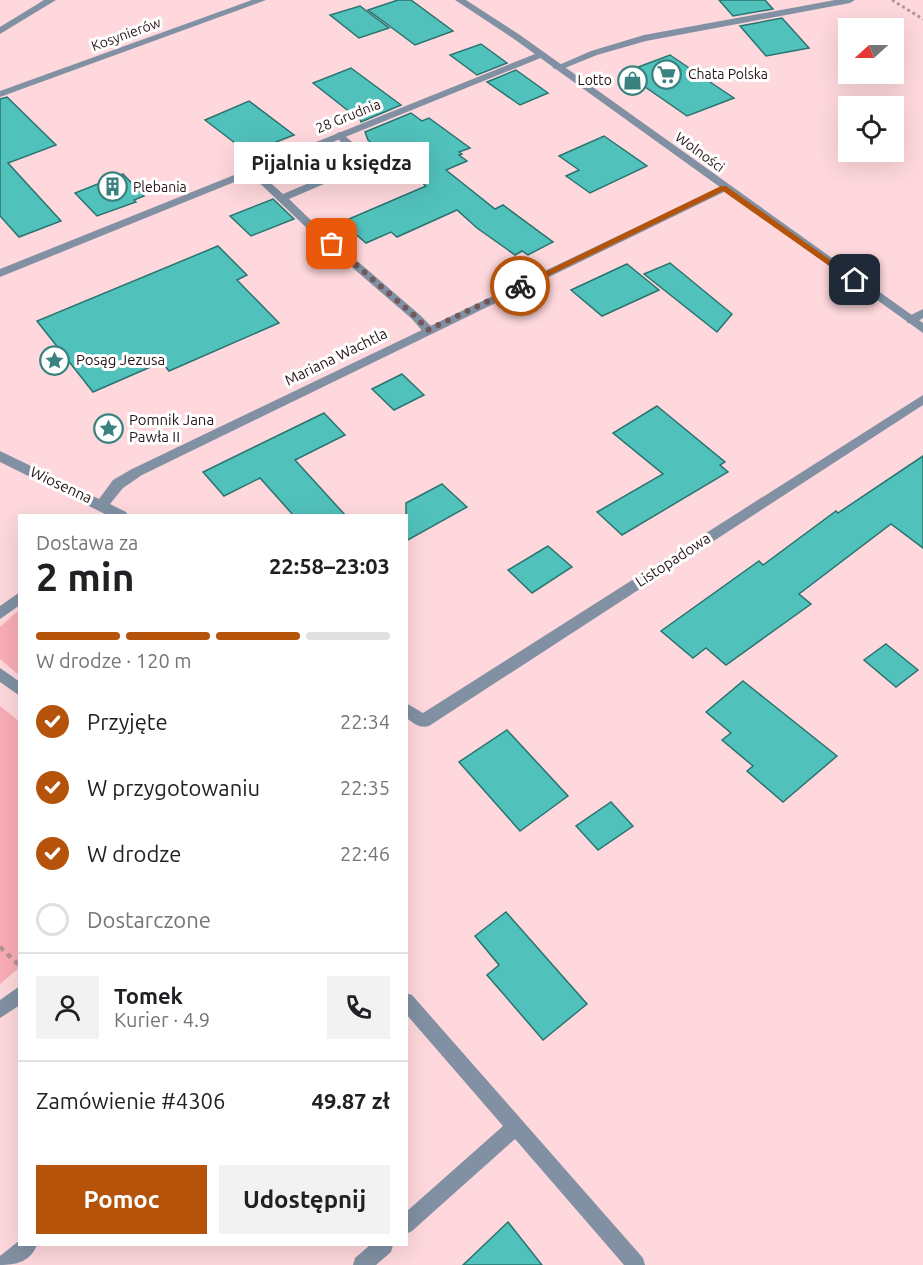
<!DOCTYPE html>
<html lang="pl">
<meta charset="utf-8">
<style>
body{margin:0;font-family:Ubuntu,sans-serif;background:#f2f2f2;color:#202124;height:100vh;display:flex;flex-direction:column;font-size:22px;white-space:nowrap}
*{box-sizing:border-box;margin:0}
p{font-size:20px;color:#757577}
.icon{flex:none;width:33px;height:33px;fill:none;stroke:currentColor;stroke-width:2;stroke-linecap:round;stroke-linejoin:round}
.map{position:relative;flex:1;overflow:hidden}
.drawer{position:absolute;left:18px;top:514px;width:390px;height:732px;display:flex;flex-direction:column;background:#fff;border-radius:0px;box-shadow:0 6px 24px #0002}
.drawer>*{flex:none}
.needle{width:39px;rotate:249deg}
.controls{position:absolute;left:838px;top:18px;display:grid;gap:12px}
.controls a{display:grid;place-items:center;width:66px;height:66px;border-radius:0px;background:#fff;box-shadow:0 6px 24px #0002;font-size:30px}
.pin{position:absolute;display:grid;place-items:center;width:51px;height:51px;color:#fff;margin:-26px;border-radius:12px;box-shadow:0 3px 9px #0006}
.courier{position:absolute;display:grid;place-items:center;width:60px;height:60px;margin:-30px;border:4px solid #b45309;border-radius:50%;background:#fff;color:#222;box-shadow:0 2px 8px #0007}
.bubble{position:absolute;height:42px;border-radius:0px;background:#fff;box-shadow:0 6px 24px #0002;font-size:20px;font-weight:600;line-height:42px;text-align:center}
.headline em{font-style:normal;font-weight:600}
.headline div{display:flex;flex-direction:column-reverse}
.headline{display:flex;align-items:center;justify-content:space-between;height:102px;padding:0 18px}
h1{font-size:39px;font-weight:600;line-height:45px}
.bar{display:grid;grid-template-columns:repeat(4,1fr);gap:9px 6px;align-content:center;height:72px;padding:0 18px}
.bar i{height:8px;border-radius:4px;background:#e0e0e0}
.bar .on{background:#b45309}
.bar p{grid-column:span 4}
.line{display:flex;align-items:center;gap:15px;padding:0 18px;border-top:2px solid #e0e0e0}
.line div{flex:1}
.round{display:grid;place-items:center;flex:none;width:63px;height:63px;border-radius:0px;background:#f2f2f2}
ol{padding:0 18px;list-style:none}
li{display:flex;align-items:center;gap:18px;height:66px}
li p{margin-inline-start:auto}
li .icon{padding:6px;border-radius:50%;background:#b45309;color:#fff;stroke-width:4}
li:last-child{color:#757577}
li i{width:33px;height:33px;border:3px solid #e0e0e0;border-radius:50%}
.button{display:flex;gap:12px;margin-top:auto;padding:12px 18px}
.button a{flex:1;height:69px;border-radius:0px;background:#b45309;color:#fff;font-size:24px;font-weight:600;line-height:69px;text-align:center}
.button a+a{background:#f2f2f2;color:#202124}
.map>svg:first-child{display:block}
</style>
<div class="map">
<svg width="923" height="1265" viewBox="0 0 923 1265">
<rect width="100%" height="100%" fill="#fed8dc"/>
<!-- green -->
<g fill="#faadb7">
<polygon points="19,610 19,675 0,659 0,627"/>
<polygon points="0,706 20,722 19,968 0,984"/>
</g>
<!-- building -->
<g fill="#51c1bc" stroke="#2a7470" stroke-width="1.5">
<polygon points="398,0 411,0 453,31 415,45 368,10"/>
<polygon points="719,0 765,0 773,9 733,16"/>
<polygon points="360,6 389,28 359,38 330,15"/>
<polygon points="782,18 809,48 766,56 740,26"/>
<polygon points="481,44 507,63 477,75 450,55"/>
<polygon points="670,55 701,76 734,98 687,116 628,75 636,71 633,69"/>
<polygon points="351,68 401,105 361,122 359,116 356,117 313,83"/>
<polygon points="516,70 530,80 548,93 520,105 487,82"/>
<polygon points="7,97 56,145 8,163 61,221 19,237 0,216 0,99"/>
<polygon points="249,101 294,135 248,153 205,120"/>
<polygon points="411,113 422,121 429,118 470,148 459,152 462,154 459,155 467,161 446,170 495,209 503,205 553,242 528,255 522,251 515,255 477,228 457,210 397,237 391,232 366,243 342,222 426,186 368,140 365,132"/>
<polygon points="604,136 647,166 590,193 566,176 579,170 559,156"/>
<polygon points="123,174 144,196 134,200 136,202 97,216 75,193"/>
<polygon points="273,199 294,219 251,236 230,216"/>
<polygon points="218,246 247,275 237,280 279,323 169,371 162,362 93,392 37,321"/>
<polygon points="670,263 732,314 717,332 644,274"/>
<polygon points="627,264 659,290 602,316 571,290"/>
<polygon points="402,374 424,395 394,410 372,389"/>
<polygon points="657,406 725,462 720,465 728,472 622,535 597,512 663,474 613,433"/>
<polygon points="324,413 345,435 295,460 346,516 294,516 260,478 224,496 203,472"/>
<polygon points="923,456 923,548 891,524 799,594 811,604 726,665 706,648 693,658 661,631 759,561 763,565 836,511 838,513"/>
<polygon points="442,484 467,507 406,541 406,503"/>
<polygon points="548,546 572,567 532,593 508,570"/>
<polygon points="886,644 918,670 896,687 864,660"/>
<polygon points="743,681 837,756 783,802 747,771 753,766 722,740 731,733 706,712"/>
<polygon points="507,730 568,796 520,831 459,762"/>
<polygon points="611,802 633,826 598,850 576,826"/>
<polygon points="506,912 587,1004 543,1040 487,975 499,965 475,936"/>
<polygon points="508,1222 542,1265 463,1265"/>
</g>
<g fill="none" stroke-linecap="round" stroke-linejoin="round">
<!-- path-far1 -->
<polyline stroke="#b59498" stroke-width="3" stroke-dasharray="3 3" stroke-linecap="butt" points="892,0 923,19"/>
<!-- path -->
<polyline stroke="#b59498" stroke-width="4.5" stroke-dasharray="5 5" stroke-linecap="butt" points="0,947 20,966"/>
<!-- service -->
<g fill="#8191a3" fill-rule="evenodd">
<path d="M340,132L373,159V163L289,199L319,228L420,315L432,327V333H424L412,319L311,232L247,171L255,169L283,194L363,160C353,153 338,145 337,133Z"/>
<polygon points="923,309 923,318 915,323 907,323 907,317"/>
<polygon points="20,592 20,605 0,619 0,606"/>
<polygon points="0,668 20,682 20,696 0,682"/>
<polygon points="20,986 20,1005 0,1018 0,1000"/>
<polygon points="406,993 412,995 643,1258 645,1265 624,1265 515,1139 412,1231 406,1234 406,1212 503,1126 406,1014"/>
<path d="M20,1240V1245H37C30,1262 16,1265 0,1265V1256Z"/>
<polygon points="370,1245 393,1245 391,1252 376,1265 353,1265 355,1258"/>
</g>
<!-- minor -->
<g fill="#8191a3" fill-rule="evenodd">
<polygon points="44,0 56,0 0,34 0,27"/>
<polygon points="252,0 266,0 0,97 0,91"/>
<polygon points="835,0 855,0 850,3 646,41 597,55 560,70 552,68 591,51 644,35"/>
<polygon points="540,52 545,55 543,57 0,277 0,269"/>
<polygon points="724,185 729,188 728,190 142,475 123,488 110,504 126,512 128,516 109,516 0,462 0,451 99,499 113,480 132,469"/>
<path d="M923,395V405L429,726C419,729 414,723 406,718V703L423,713Z"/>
</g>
<!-- tertiary -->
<polygon fill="#8191a3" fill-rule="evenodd" points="455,0 466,0 520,35 923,323 923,333 514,39"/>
</g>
<!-- route -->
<polygon fill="#b45309" points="721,186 726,186 857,279 857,282 852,282 723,191 523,288 516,286"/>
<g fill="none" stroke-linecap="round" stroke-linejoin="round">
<!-- done -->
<polyline stroke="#74595c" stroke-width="6" stroke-dasharray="0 10.8" points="332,244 416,317 428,330 520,286"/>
</g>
<!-- icons -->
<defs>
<symbol id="supermarket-ring" viewBox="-11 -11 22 22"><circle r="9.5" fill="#fff" stroke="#3a827f" stroke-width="1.5"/><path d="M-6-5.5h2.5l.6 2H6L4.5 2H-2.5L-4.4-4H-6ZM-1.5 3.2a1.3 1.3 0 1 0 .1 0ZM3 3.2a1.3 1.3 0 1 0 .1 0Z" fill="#3a827f"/></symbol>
<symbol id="shop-ring" viewBox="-11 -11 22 22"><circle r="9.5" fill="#fff" stroke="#3a827f" stroke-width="1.5"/><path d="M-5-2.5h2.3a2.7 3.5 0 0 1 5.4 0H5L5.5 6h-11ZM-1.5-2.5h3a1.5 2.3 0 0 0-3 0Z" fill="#3a827f"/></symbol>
<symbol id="building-ring" viewBox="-11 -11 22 22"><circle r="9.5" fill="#fff" stroke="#3a827f" stroke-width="1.5"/><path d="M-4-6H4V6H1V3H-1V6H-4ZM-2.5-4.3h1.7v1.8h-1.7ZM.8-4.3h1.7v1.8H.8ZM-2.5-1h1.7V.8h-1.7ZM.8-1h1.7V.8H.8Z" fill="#3a827f"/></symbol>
<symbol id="sight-ring" viewBox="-11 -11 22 22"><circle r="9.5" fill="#fff" stroke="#3a827f" stroke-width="1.5"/><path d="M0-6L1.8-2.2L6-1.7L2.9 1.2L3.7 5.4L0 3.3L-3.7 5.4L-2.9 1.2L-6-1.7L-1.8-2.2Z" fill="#3a827f"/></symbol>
</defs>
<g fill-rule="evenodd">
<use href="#supermarket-ring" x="650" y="58" width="33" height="33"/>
<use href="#shop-ring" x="616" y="64" width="33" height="33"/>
<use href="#building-ring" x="96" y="170" width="33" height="33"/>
<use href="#sight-ring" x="38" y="344" width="33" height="33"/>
<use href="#sight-ring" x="92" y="412" width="33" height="33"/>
</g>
<g text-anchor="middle" stroke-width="6" stroke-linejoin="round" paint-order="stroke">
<!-- far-street labels -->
<g font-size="14" fill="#291417" stroke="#fff">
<text transform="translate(126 34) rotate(-20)" y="5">Kosynierów</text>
<text transform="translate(348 116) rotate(-22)" y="5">28 Grudnia</text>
<text transform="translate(700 152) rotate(36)" y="5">Wolności</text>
</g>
<!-- far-poi labels -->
<g font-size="14" fill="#291417" stroke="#fff" text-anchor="start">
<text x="688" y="79">Chata Polska</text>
<text x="612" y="85" text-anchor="end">Lotto</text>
<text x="133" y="192">Plebania</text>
</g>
<!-- street labels -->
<g font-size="15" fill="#291417" stroke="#fff">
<text transform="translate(336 357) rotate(-26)" y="5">Mariana Wachtla</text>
<text transform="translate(61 485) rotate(25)" y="5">Wiosenna</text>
<text transform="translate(673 560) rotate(-33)" y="5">Listopadowa</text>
</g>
<!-- poi labels -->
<g font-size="15" fill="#291417" stroke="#fff" text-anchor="start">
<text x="76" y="365">Posąg Jezusa</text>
<text x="129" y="425">Pomnik Jana<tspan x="129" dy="17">Pawła II</tspan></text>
</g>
</g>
</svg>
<div class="controls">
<a><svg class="needle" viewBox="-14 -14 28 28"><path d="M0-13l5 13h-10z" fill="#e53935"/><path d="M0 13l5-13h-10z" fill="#757577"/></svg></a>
<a><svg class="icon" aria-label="locate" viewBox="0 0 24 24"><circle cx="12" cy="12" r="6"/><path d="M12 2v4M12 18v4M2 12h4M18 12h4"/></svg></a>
</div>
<div class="pin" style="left:332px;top:244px;background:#ea580c"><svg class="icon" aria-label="bag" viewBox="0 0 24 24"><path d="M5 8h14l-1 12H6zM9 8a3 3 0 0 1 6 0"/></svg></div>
<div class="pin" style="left:855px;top:280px;background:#1f2937"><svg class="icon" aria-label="home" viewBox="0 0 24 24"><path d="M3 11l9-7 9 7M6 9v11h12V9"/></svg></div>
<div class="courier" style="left:520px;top:286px"><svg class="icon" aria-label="bike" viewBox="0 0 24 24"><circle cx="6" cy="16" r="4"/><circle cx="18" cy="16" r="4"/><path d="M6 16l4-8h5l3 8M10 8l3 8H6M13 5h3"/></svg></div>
<div class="bubble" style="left:234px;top:142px;width:195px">Pijalnia u księdza</div>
<section class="drawer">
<div class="headline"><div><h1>2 min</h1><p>Dostawa za</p></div><em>22:58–23:03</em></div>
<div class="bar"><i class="on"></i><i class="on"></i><i class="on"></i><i></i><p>W drodze · 120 m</p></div>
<ol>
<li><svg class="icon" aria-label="check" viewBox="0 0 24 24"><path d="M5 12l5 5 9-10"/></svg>Przyjęte<p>22:34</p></li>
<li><svg class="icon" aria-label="check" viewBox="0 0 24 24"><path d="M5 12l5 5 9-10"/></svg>W przygotowaniu<p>22:35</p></li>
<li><svg class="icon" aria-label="check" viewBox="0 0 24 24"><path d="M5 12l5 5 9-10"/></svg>W drodze<p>22:46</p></li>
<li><i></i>Dostarczone</li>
</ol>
<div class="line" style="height:108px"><a class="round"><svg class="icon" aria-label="person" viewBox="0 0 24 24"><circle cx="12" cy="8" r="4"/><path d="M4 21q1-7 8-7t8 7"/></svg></a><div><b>Tomek</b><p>Kurier · 4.9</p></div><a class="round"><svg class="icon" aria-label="phone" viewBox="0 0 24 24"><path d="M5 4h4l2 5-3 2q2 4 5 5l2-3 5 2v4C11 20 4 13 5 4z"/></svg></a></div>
<div class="line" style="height:78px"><div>Zamówienie #4306</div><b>49.87 zł</b></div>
<div class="button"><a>Pomoc</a><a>Udostępnij</a></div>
</section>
</div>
